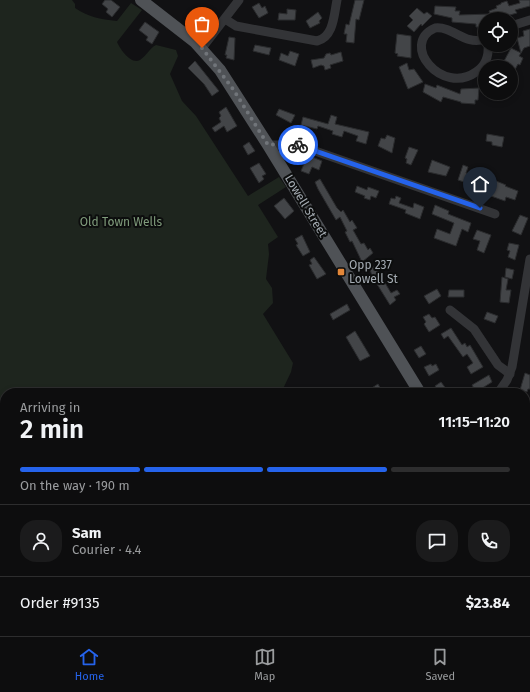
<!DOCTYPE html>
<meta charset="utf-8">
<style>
body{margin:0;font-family:"Fira Sans",sans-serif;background:#1b1b1c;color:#f1f3f6;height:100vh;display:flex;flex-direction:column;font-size:15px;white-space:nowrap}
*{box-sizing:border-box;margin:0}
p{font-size:13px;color:#9a9c9e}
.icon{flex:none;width:22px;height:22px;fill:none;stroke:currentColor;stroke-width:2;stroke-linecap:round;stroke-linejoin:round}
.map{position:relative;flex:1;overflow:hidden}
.drawer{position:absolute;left:0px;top:388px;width:530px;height:248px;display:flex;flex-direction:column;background:#0d0d0e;border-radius:16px 16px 0 0;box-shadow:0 2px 6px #0003,0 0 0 1px #2d2d2e}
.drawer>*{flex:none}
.tools{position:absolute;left:478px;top:12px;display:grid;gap:8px}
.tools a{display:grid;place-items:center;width:40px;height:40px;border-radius:50%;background:#0d0d0e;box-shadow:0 2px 6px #0003,0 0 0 1px #2d2d2e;font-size:20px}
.pin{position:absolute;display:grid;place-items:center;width:34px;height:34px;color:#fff;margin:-41px -17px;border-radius:50% 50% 50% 0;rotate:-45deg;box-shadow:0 0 4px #0007}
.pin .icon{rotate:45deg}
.courier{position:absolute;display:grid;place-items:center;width:40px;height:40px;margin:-20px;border:3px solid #2563eb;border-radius:50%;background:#fff;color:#222;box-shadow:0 1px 5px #0007}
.summary em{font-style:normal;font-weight:600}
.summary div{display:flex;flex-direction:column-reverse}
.summary{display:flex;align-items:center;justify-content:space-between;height:68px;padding:0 20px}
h1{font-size:26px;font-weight:600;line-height:30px}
.bar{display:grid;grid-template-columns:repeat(4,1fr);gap:6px 4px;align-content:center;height:48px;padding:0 20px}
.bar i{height:5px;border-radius:3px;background:#2d2d2e}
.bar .on{background:#2563eb}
.bar p{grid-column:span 4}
.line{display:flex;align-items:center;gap:10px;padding:0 20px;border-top:1px solid #2d2d2e}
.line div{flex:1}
.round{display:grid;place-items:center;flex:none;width:42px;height:42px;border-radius:16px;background:#1b1b1c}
.tab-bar{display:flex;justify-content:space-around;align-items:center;height:56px;border-top:1px solid #2d2d2e;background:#0d0d0e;font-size:11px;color:#9a9c9e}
.tab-bar a{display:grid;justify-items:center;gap:2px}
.tab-bar .on{color:#2563eb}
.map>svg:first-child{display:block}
</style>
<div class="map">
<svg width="530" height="636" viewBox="0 0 530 636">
<rect width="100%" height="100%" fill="#111113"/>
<!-- green -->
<path fill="#1e251e" d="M0,0H72L75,4V8C88,17 100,19 117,21L131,3L142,10L117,42C120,49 131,65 140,60C146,56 150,48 156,45L176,50L178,56L170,74L182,101L196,116L248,196L279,177L286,187L258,205L278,237L268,244L269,254L266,279L272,288L273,303L263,314L293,363L291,372L281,393H5V631H155V636H0Z"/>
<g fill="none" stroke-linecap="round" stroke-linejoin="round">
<!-- stream -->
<polyline stroke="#2c363a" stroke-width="2" points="0,489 5,487"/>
</g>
<!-- building -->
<g fill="#434548" stroke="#2b2c2e">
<polygon points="105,0 111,0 120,7 112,17 106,12 108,9 102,4"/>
<polygon points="355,0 364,0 359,20 356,19 354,43 346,42 347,34 344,34 346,24 349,25"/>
<polygon points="519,0 530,0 530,6 515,10 517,13 503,17 502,16 485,19 485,27 476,27 476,24 452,22 452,18 434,14 435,6 456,7 455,11 460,11 459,15 490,14 489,11 497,8 496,6 501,4 501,3 507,1 509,6 520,3"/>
<polygon points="259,3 262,8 265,6 268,13 259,18 252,7"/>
<polygon points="417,8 424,14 427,12 432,16 422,26 421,24 414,32 407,26 413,20 409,16"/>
<polygon points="287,9 296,10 295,20 278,20 279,13 287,14"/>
<polygon points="318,12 322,18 319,21 320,23 310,28 306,21"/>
<polygon points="204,15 208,15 209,23 196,26 194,17"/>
<polygon points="145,22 159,32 152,44 146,40 148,37 139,30"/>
<polygon points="530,29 530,46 524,48 521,53 517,38 524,36 523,31"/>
<polygon points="397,34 411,36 411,58 397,56 398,54 395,53"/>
<polygon points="229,37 235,38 234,60 226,58 227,55 225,55"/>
<polygon points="255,45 271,48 269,55 253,51"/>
<polygon points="511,48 521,53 519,56 523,58 520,65 518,64 511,77 511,67 507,67 508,65 503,63"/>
<polygon points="290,51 299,54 295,66 279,60 281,53 288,56"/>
<polygon points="341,52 343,61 330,65 331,68 325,70 324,66 321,65 313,68 311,60 324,58 326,54 330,53 331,55"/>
<polygon points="195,61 219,91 212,96 204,84 188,68"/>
<polygon points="407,63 409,70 414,69 423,82 408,89 399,67"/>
<polygon points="425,84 436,88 437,85 460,94 461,89 479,88 478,100 475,100 475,104 461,103 461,102 443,97 441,102 423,92"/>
<polygon points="226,107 237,126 227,132 224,126 215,132 212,128 221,122 219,118 221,116 219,112"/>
<polygon points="279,109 295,115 291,123 276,115"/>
<polygon points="331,115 337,117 335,124 369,132 366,144 356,141 358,136 344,131 342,137 332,134 333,131 318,126 317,129 301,125 303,117 328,124"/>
<polygon points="487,134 504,137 502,147 492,145 492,142 486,141"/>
<polygon points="387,135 395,138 392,153 378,146 381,138 385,139"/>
<polygon points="249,142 255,151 248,155 243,146"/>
<polygon points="409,147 418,150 411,165 406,163 407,159 405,158"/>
<polygon points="310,156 322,161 319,170 312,167 309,174 301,171 306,159 308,160"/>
<polygon points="432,160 450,167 446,176 428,172"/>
<polygon points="259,163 266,174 262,176 264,179 259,183 250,168"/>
<polygon points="463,165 468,167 466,173 495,184 496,181 506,185 505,186 518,191 515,200 506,197 505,201 491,196 492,193 482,190 483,188 458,180"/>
<polygon points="320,179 337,208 341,212 343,210 350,222 352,220 357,228 353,230 361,244 364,243 368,250 370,248 373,253 362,262 352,241 350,242 345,232 347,231 340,217 336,220 318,189 315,182"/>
<polygon points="357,186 367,190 368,187 379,191 376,198 371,196 370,200 364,198 365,196 355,192"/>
<polygon points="396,196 401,198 399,203 413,208 414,203 424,207 420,219 405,213 406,210 389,204 391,198 395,199"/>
<polygon points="284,198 294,211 285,219 274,206"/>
<polygon points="435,205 449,211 448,214 471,223 468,232 462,229 456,246 434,238 437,229 450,234 454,223 432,214"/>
<polygon points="520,215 528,218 521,235 512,231"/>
<polygon points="477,230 491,235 484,253 477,250 480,241 473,239"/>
<polygon points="302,235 310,252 303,256 296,245 298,244 295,239"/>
<polygon points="509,243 519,245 515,260 508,257 510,251 507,250"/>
<polygon points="314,257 326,274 317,279 309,265 312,264 310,260"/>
<polygon points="375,266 391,293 397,290 400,294 394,297 396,300 390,305 372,276 370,269"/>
<polygon points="506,268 514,270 512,279 505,277"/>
<polygon points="502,277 508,279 506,290 511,290 509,303 500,302"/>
<polygon points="437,289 441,296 429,304 424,296"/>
<polygon points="449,290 464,290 464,297 448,297"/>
<polygon points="347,304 350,310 333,320 330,314"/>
<polygon points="487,312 498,316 495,323 484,319"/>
<polygon points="429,314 432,318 435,317 440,325 429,332 424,324 426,322 423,317"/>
<polygon points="451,328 462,345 465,343 467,347 470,345 483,367 471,374 467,367 473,363 467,354 463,357 448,336 444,339 441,334"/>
<polygon points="355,331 370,356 360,361 346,337"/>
<polygon points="421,346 426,354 419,358 414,350"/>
<polygon points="431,364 432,366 436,364 439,370 429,376 424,367"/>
<polygon points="525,373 530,375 530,389 528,389 527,392 520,390"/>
<polygon points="489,375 492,382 476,392 472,385"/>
<polygon points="441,382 447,390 440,393 435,386"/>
<polygon points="378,384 383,393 364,393"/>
</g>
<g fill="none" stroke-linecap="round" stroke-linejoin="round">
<!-- minor -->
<g stroke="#333437" stroke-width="9">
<path d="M225,19L236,26L317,41C334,37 334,14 337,0"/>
<polyline points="511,26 530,20"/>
<path d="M485,39C464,46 454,26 435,28C399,44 442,96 476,72C485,66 489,56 488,45"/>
<polyline points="202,48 239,0"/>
<polyline points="268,145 298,145 495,214"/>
<polyline points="450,310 474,329 498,365 510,374"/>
<polyline points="498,393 507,380 512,367 530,259"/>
<polyline points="301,636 301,631"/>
<polyline points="430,636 430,631"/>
<polyline points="526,636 530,623"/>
</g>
<!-- major -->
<g stroke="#4f5256" stroke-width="12">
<polyline points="141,0 195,42 220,70 268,145 420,393"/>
<polyline points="525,479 530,474"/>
<polyline points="525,577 530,587"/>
</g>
</g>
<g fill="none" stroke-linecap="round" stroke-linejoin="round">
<!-- done -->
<polyline stroke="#71757a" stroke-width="4" stroke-dasharray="0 7.2" points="202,48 233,89 268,145 289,143 298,145"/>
<!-- route -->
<polyline stroke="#2563eb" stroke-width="5" points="298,145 480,208"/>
</g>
<!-- markers -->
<rect fill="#e38739" stroke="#0c0d0d" stroke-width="1.5" x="337" y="268" width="8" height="8" rx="2"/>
<g text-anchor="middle" stroke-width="4" stroke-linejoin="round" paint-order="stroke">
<!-- street labels -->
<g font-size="12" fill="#a4abb2" stroke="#0c0d0d">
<text transform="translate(306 206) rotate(59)" y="4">Lowell Street</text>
</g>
<!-- park labels -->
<g font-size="12" fill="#809c7c" stroke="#0c0d0d">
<text x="121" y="226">Old Town Wells</text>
</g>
<!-- poi labels -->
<g font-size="12" fill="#a4abb2" stroke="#0c0d0d" text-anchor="start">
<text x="349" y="269">Opp 237<tspan x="349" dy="14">Lowell St</tspan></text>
</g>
</g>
</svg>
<div class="tools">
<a><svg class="icon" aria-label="locate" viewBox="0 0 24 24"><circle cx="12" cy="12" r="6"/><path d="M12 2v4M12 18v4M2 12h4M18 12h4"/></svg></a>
<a><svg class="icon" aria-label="layers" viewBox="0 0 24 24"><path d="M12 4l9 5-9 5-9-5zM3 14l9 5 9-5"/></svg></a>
</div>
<div class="pin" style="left:202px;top:48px;background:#ea580c"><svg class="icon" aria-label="bag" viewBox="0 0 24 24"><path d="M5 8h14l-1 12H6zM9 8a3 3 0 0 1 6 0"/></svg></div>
<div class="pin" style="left:480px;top:208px;background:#1f2937"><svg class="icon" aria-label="home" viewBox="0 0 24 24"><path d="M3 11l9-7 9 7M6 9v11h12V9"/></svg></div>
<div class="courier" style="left:298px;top:145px"><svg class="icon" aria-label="bike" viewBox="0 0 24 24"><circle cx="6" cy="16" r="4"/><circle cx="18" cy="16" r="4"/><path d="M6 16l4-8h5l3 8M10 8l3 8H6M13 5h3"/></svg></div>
<section class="drawer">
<div class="summary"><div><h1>2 min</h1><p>Arriving in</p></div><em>11:15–11:20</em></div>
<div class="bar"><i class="on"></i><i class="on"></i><i class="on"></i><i></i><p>On the way · 190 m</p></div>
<div class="line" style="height:72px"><a class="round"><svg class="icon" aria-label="person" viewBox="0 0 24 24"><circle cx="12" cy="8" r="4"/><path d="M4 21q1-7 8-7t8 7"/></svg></a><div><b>Sam</b><p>Courier · 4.4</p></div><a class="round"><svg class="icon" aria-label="chat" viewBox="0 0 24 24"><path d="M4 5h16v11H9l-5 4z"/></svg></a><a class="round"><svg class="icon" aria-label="phone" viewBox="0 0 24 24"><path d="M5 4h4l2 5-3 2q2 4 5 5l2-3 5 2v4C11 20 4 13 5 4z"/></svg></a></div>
<div class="line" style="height:52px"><div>Order #9135</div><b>$23.84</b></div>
</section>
</div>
<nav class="tab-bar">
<a class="on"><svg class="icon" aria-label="home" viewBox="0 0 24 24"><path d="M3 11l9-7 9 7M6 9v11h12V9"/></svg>Home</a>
<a><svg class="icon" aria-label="map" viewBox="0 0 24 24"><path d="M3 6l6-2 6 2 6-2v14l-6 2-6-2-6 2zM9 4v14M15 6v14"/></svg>Map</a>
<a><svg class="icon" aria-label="saved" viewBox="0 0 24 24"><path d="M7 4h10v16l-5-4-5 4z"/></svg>Saved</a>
</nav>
